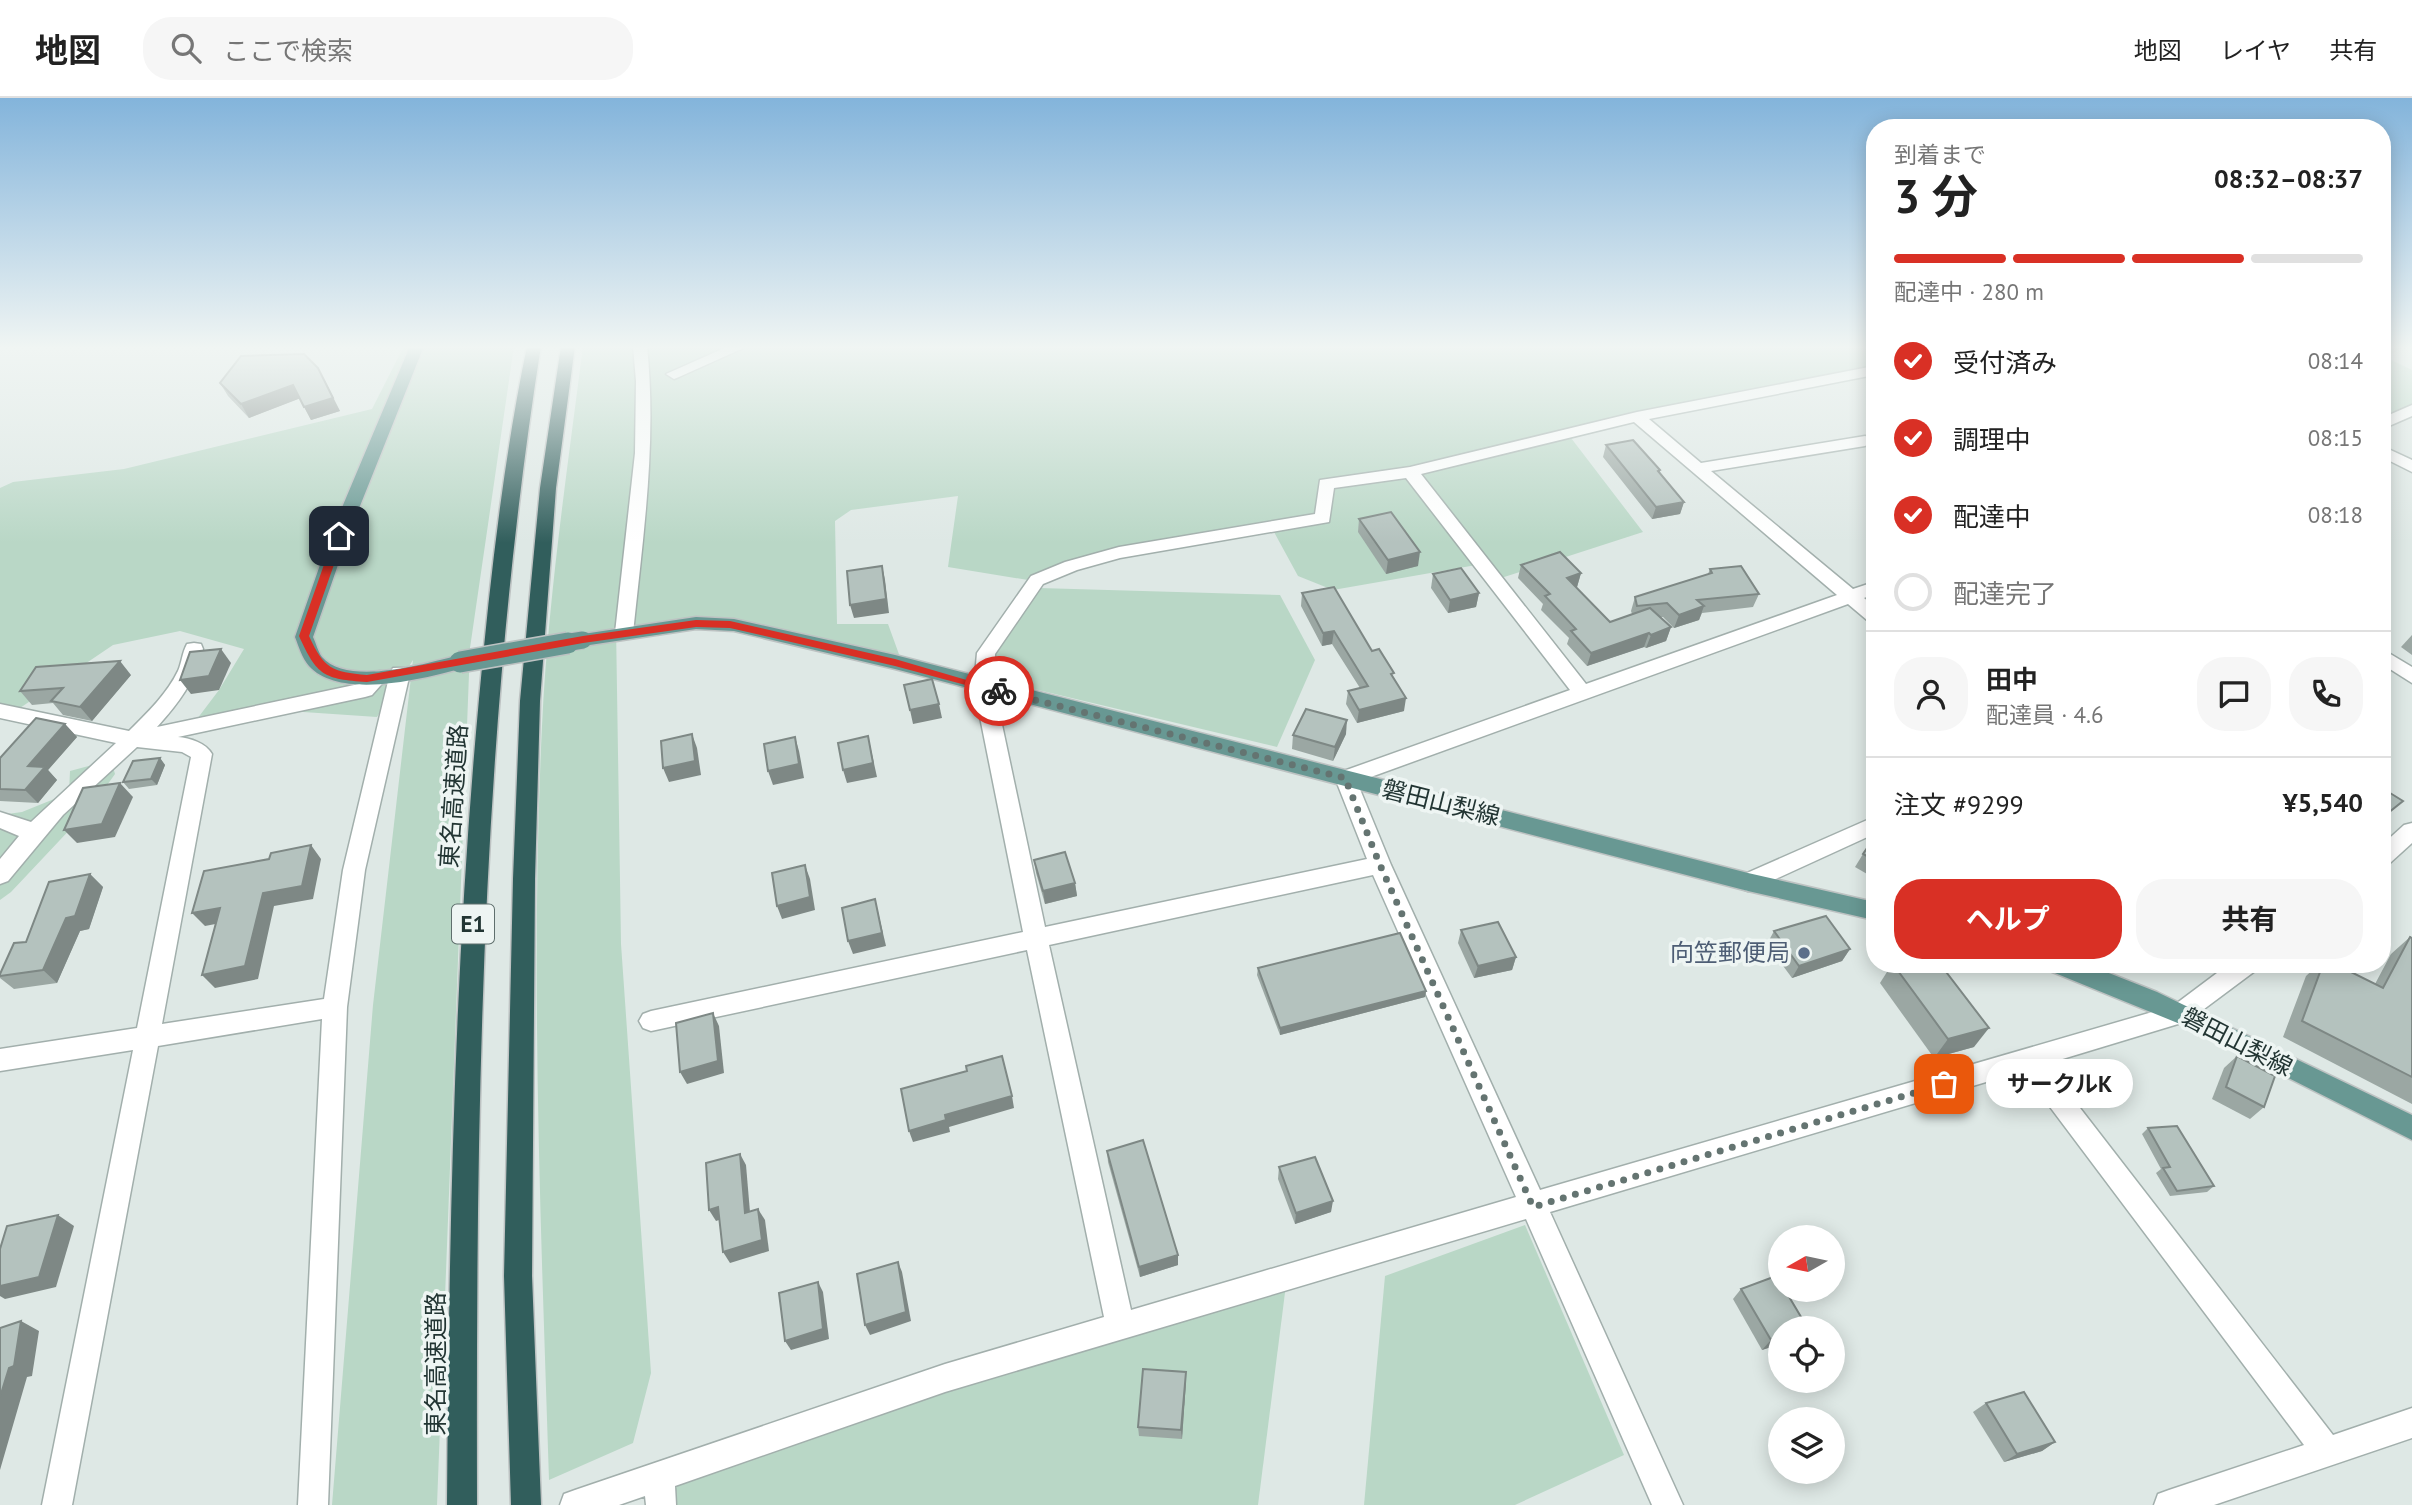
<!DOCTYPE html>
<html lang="ja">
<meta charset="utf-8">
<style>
body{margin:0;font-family:"PT Sans","Noto Sans JP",sans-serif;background:#f6f6f6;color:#222;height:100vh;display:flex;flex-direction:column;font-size:26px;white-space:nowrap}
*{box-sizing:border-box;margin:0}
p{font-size:23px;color:#767676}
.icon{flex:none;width:38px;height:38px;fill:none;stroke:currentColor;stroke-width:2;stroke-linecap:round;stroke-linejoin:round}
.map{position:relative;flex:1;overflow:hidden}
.details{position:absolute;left:1866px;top:21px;width:525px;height:854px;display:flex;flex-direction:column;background:#fff;border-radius:28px;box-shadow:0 4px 18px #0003}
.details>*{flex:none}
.needle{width:46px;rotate:261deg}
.tools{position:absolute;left:1768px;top:1127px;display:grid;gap:14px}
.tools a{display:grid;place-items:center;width:77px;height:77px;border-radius:50%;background:#fff;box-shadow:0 4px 18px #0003;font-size:35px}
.pin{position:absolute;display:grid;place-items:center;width:60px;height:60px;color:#fff;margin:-30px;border-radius:14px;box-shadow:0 4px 10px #0006}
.courier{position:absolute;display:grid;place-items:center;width:70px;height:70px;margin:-35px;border:5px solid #d93025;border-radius:50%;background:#fff;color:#222;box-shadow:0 2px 9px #0007}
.bubble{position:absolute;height:49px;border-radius:24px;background:#fff;box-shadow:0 4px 18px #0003;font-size:23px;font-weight:700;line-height:49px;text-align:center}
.overview em{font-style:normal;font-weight:700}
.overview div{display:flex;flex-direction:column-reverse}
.overview{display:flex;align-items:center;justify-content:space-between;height:119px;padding:0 28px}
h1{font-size:46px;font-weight:700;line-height:52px}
.bar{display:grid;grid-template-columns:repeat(4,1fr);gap:10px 7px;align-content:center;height:84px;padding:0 28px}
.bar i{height:9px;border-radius:5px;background:#e0e0e0}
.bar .active{background:#d93025}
.bar p{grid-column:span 4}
.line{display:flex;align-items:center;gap:18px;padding:0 28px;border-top:2px solid #e0e0e0}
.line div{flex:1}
.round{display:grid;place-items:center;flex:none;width:74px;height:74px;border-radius:28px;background:#f6f6f6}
ol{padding:0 28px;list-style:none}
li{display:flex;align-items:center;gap:21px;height:77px}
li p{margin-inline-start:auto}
li .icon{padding:7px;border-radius:50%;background:#d93025;color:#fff;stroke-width:4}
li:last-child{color:#767676}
li i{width:38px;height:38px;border:4px solid #e0e0e0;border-radius:50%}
.cta{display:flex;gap:14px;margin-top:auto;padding:14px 28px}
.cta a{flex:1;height:80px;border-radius:28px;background:#d93025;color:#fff;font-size:28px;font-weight:700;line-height:80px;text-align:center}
.cta a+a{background:#f6f6f6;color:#222}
header{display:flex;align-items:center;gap:42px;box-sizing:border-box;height:98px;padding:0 35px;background:#fff;border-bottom:2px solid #e0e0e0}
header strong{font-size:33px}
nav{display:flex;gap:38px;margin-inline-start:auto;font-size:24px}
.search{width:490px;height:63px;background:#f6f6f6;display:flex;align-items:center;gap:18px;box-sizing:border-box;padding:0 24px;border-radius:28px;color:#767676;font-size:26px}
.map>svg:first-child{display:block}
</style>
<header>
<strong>地図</strong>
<div class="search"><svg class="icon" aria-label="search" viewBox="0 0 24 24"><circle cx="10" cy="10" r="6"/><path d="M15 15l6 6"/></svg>ここで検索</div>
<nav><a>地図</a><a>レイヤ</a><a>共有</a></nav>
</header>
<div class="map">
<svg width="2412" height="1407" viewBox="0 0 2412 1407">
<rect width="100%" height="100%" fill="#dee8e5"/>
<!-- green -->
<g fill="#b9d7c6">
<polygon points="404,248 514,248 470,550 437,1407 332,1407 373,907 413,562 377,619 274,612 191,629 219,592 244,551 180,533 113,547 20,610 0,611 0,390 13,384 124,371 372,311"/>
<path d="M583,248H1874V276L1855,270L1781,290L1568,336L1643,434L1501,480L1482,466L1333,492L1298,478L1274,434L1328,425L1333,385L1323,420L1155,448L1028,482L948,469L958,398L851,412L835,423L837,526H888L900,559L734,527L616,528L621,846L651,1275L633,1345L549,1382C541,1130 530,879 542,628C548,501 567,374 583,248Z"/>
<polygon points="2382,248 2406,248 2385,259 2412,272 2412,312 2398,318 2382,310"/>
<polygon points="1039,490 1280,497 1315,562 1277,649 992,581 989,552"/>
<polygon points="111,662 115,676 92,708 11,794 0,802 0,717 22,714 69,695 70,673"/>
<polygon points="1525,1127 1624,1357 1515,1407 1364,1407 1385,1178"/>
<polygon points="1287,1179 1258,1407 669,1407 680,1370"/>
</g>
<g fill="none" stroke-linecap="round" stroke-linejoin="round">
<defs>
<g id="minor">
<path d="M633,248H647C657,345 643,439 633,535L631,539H617L615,535L635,355L636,283Z"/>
<polygon points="729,248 748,248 679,279 674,281 666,276"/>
<path d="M1874,268V277L1649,321L1701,365L1865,338L1871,340L1873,343L1865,348L1711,373L1853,491L1874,484V496L1864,500L1874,508V524L1867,522L1848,506L1357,684L1391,767L1540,1092L2173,908L2229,866H2258L2255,873L2188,923L2046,966L2333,1337L2412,1310V1340L2214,1407H2154L2158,1396L2169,1392L2304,1347L2023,973L1550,1114L1683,1407H1652L1526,1121L945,1294L675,1388L676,1407H646L645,1398L619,1407H560L564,1396L575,1392L945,1266L1104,1219L1027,852L651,933L643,930L639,923L643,916L651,913L1023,834L974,589L977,555L1031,478L1065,464L1119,449L1315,416L1320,382L1410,369L1637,314ZM1634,324L1837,497L1586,586L1421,376ZM1406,380L1570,592L1338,675L1335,680L1367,761L1045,829L994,589L995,556L1043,486L1077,472L1120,460L1329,424L1334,390ZM1373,777L1516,1099L1131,1212L1049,847Z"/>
<polygon points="2412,307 2412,318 2382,331 2382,320"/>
<polygon points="2382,348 2412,362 2412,374 2382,359"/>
<path d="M194,545L201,546L203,551C196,582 178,606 157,629L359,586C367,578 372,571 385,574L388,579L372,597L365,599L178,639C190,640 206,645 212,656L162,926L324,901L343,772L390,575L393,570H407L410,575L365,772L347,909L328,1407H298L322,921L158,948L72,1407H42L133,952L0,973V951L137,930L191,659L182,654L137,649L63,717L8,783L0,786V761L19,738L0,730V714L31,724L116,645L0,620V606L129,633C147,615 167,596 178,573C182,564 182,555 187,546Z"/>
<polygon points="2382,551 2412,569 2412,585 2382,566"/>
<polygon points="1874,719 1874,736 1756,790 1748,793 1740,790 1737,784 1740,778"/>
<polygon points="2412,725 2412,745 2390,765 2382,767 2382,747 2404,727"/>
</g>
<g id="major">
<path d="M410,248H424L348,438L313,539C316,545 318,554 322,559C348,589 427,565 460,557L467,559L470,564L467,569C427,580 341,603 309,568C302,560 299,549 295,539L330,438Z"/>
<polygon points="696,519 734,521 895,557 1748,775 1874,804 1874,822 1748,793 895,571 734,533 696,531 583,548 576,546 574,542 576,538 583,536"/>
<polygon points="2047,866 2086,866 2157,894 2412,1017 2412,1042 2185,928 2050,873"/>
</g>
<g id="highway">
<path d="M527,248H541C480,631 476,1020 477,1407H447C449,1138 454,869 479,601C490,483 503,364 527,248Z"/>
<polygon points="561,248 575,248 556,390 540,603 535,781 532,1178 541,1407 511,1407 504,1178 513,781 520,603 540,390"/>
</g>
</defs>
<!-- minor casing -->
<use href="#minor" stroke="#a2afac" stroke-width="3"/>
<!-- major casing -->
<use href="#major" stroke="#bdc2c2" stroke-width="3"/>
<!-- highway casing -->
<use href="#highway" stroke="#bdc2c2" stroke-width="3"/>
<!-- minor -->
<use href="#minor" fill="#fff" fill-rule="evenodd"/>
<!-- major -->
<use href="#major" fill="#689893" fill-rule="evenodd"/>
<!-- highway -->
<use href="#highway" fill="#315e5c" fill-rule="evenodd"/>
<defs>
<polyline id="major-bridge-far1" points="558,546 583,542"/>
<polyline id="major-bridge" points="460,564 568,545"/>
</defs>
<!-- major-bridge-far1 casing -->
<use href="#major-bridge-far1" stroke="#bdc2c2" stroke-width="19" stroke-linecap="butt"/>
<!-- major-bridge casing -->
<use href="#major-bridge" stroke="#bdc2c2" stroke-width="24" stroke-linecap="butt"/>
<!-- major-bridge-far1 -->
<use href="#major-bridge-far1" stroke="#689893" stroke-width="17"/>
<!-- major-bridge -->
<use href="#major-bridge" stroke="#689893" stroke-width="21"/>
</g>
<!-- wall -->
<g fill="#9ba7a3">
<polygon points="304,256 340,313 311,322 300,300 249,320 228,298 220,285"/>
<polygon points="1606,347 1660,372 1660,375 1684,404 1680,416 1652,421 1603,359"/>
<polygon points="1359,421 1418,468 1386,476 1358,434"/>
<polygon points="1521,467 1581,475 1577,489 1576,489 1610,524 1632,516 1631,513 1635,499 1708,476 1710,471 1759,496 1753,509 1702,515 1699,522 1674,530 1663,519 1660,519 1671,529 1666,543 1646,550 1644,549 1587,568 1567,546 1569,540 1541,512 1543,506 1518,480"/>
<polygon points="1433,476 1479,495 1476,509 1448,515 1431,490"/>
<polygon points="1302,495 1372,553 1394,580 1404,613 1357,625 1346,606 1348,593 1360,590 1332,546 1322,548 1301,508"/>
<polygon points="2412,537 2412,557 2401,549"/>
<polygon points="131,577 92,623 63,617 53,605 32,607 20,593"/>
<polygon points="65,626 77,639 48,672 57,682 38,705 0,703 0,660"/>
<polygon points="1346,636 1333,663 1292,651 1293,637"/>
<polygon points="160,660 165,667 157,687 129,691 123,684"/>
<polygon points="2382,690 2396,709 2382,721"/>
<polygon points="1874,740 1874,780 1855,769 1863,756"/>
<polygon points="1034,762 1075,785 1077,798 1045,806 1036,775"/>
<polygon points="90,776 103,789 89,831 80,833 57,885 14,891 0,880 0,876 26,844"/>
<polygon points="1461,832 1516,859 1512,872 1474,880 1458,845"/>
<polygon points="1774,833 1850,851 1842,863 1792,880 1767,846"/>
<polygon points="2410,839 2412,840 2412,1006 2283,939 2306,878 2319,866 2335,866 2375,886 2391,856"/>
<polygon points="1892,866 1974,949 1934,960 1880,885"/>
<polygon points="1258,870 1426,893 1425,899 1280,937 1257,877"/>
<polygon points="2237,958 2264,1009 2250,1021 2212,1001 2224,970"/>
<polygon points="2148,1030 2214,1088 2207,1094 2170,1098 2156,1075 2161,1071 2142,1036"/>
<polygon points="1107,1053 1178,1157 1178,1167 1140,1179 1108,1064"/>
<polygon points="1279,1069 1331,1114 1295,1126 1278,1081"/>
<polygon points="1741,1191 1780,1230 1780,1246 1762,1252 1733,1201"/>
<polygon points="1186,1274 1186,1283 1182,1341 1139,1338 1138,1329"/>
<polygon points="1986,1305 2055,1344 2042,1353 2004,1364 1973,1314"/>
</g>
<!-- shaded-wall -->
<g fill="#7e8885">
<polygon points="325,283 340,313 311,322 304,309"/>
<polygon points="293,287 301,300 249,320 241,306"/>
<polygon points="1684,404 1680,416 1652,421 1656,409"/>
<polygon points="1420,454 1418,468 1386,476 1388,462"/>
<polygon points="882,468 885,482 889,515 854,520 850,507"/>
<polygon points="1581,475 1577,489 1563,493 1567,480"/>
<polygon points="1479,495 1476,509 1448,515 1450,502"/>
<polygon points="1704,508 1699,522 1674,530 1679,517"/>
<polygon points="1671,529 1666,543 1646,550 1651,537"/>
<polygon points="1334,533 1332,546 1322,548 1323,535"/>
<polygon points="1649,535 1644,549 1587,568 1591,555"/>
<polygon points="221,551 231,565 219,592 191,596 180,582"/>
<polygon points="120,563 131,577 92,623 80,609"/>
<polygon points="1406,600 1404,613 1357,625 1359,612"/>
<polygon points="939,606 942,620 913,626 910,612"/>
<polygon points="1347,622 1346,636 1333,663 1335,649"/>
<polygon points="65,626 77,639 48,672 57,682 38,705 25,692 28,668"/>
<polygon points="692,636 697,650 701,677 669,684 663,670"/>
<polygon points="868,638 877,679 847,685 843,672"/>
<polygon points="795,639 799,653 804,680 773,687 768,673"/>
<polygon points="160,660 165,667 157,687 151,681"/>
<polygon points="120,685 133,699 115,739 77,745 64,732"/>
<polygon points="311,747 321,761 313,801 274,808 258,881 215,890 202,877 263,795"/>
<polygon points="805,767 810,781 815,812 782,821 777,808"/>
<polygon points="90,776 103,789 89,831 80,833 57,885 43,872 66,820"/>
<polygon points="1075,785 1077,798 1045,806 1043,793"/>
<polygon points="875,801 886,848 853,856 848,843"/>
<polygon points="220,810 231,823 205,828 192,815"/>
<polygon points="1850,851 1842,863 1792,880 1799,868"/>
<polygon points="1516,859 1512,872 1474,880 1478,868"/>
<polygon points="1426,893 1425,899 1280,937 1280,930"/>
<polygon points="713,915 719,928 724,975 687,986 680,974"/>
<polygon points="1989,930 1974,949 1934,960 1948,941"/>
<polygon points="1012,998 1014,1010 949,1029 950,1034 913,1044 909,1033 945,1017"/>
<polygon points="740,1056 746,1067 751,1126 745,1115"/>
<polygon points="1333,1103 1331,1114 1295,1126 1296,1115"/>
<polygon points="718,1109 725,1120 716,1123 709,1112"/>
<polygon points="758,1111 765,1122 769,1153 730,1165 723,1154"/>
<polygon points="58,1117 74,1128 56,1189 5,1201 0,1198 0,1188"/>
<polygon points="1178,1157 1178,1167 1140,1179 1139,1169"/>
<polygon points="898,1164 902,1174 911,1223 870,1237 865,1227"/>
<polygon points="818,1184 823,1194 829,1241 791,1252 785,1243"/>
<polygon points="21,1223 39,1233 32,1278 27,1279 0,1372 0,1299 9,1270"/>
<polygon points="1780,1239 1780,1246 1762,1252 1771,1242"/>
<polygon points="1186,1274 1186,1283 1182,1341 1181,1332"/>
<polygon points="2055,1344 2042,1353 2004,1364 2017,1356"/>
</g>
<!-- building -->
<g fill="#b4c2be" stroke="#7e8885" stroke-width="2">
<polygon points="304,256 318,270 333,300 304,309 293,287 241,306 220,285 241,258"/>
<polygon points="1633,342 1660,372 1658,373 1684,404 1656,409 1606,347"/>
<polygon points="1391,414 1420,454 1388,462 1359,421"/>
<polygon points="1560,454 1581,475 1567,480 1610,524 1650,510 1671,529 1651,537 1649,535 1591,555 1571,533 1576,531 1545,498 1550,496 1521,467"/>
<polygon points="882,468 886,501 850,507 847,473"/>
<polygon points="1741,468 1759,496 1697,502 1704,508 1679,517 1667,505 1637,508 1635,499 1712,475 1710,471"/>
<polygon points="1461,470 1479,495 1450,502 1433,476"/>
<polygon points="1334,489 1372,553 1379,551 1394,575 1391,576 1406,600 1359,612 1348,593 1368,588 1334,533 1323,535 1302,495"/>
<polygon points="221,551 209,578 180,582 190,554"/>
<polygon points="120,563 80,609 51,603 63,590 20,593 36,569"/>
<polygon points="932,581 939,606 910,612 904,587"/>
<polygon points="1306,611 1347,622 1335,649 1293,637"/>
<polygon points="36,620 65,626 28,668 45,669 25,692 0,691 0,660"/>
<polygon points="692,636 695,663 663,670 661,643"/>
<polygon points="868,638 873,665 843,672 838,645"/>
<polygon points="795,639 799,666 768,673 764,646"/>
<polygon points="160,660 151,681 123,684 133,663"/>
<polygon points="2382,669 2387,673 2382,677"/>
<polygon points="120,685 102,726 64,732 83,690"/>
<polygon points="2382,690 2403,703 2388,715 2382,711"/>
<polygon points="1874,740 1874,762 1863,756"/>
<polygon points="311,747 302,788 263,795 245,868 202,877 220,810 192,815 204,773 269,761 271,755"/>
<polygon points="1065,754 1075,785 1043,793 1034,762"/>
<polygon points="805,767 810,799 777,808 772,775"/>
<polygon points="90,776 75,818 66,820 43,872 0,878 0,876 14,845 26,844 49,784"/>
<polygon points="875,801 882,835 848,843 842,810"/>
<polygon points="1826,818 1850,851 1799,868 1774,833"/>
<polygon points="1498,824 1516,859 1478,868 1461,832"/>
<polygon points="1400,835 1426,893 1280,930 1258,870"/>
<polygon points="2410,839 2412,840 2412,979 2302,923 2323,866 2335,866 2383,890"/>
<polygon points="1893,866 1940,866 1989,930 1948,941"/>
<polygon points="713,915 718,963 680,974 676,925"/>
<polygon points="1002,958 1012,998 945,1017 946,1022 909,1033 901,991 967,973 966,968"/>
<polygon points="2237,958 2275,978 2264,1009 2226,989"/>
<polygon points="2177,1028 2214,1088 2177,1093 2163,1070 2170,1069 2148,1030"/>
<polygon points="1143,1042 1178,1157 1139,1169 1107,1053"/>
<polygon points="740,1056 745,1115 758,1111 762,1142 723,1154 718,1109 709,1112 706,1065"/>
<polygon points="1315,1059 1333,1103 1296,1115 1279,1069"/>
<polygon points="58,1117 39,1179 0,1188 0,1151 7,1128"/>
<polygon points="898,1164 906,1214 865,1227 857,1176"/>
<polygon points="1776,1178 1780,1184 1780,1192 1785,1192 1807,1229 1804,1230 1780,1230 1780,1239 1771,1242 1741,1191"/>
<polygon points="818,1184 823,1231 785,1243 779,1195"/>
<polygon points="21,1223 14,1268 9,1270 0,1299 0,1230"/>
<polygon points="1143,1271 1186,1274 1181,1332 1138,1329"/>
<polygon points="2024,1294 2055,1344 2017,1356 1986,1305"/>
</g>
<!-- sky -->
<linearGradient id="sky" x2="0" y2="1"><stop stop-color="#83b4db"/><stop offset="0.56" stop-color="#f0f5f3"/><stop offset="1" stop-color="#f0f5f3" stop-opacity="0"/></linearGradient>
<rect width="2412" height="445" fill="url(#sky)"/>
<!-- route -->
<path fill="#d93025" d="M339,435L344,438L309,538C324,571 332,574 367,577L583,538L696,522L730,523L765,531L895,561L1004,593L999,596L895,568L765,538L730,530L696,529L583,545L367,584C324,581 317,578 299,538L334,438Z"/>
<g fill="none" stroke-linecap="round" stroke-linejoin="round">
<!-- done -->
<polyline stroke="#647471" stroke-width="7" stroke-dasharray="0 12.6" points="999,593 1345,680 1380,767 1533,1109 1944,986"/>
</g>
<!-- markers -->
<circle fill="#5c6f8a" stroke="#eef5f3" stroke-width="2.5" cx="1804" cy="855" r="7"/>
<g text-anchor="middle" stroke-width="7" stroke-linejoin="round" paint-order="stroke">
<!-- shield labels -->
<rect fill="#eef5f3" stroke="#5f6f6d" stroke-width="2" x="452" y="806.5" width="42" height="39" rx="5"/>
<g font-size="23" font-weight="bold" fill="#223533">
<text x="473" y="834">E1</text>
</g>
<!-- street labels -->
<g font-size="24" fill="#223533" stroke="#eef5f3">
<text transform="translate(454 698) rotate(-86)" y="8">東名高速道路</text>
<text transform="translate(1441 705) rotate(14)" y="8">磐田山梨線</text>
<text transform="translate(2237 944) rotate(27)" y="8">磐田山梨線</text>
<text transform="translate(436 1266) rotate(-90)" y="8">東名高速道路</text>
</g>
<!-- service labels -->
<g font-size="24" fill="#4e5e75" stroke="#eef5f3" text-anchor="end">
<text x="1790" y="863">向笠郵便局</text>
</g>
</g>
</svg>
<div class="tools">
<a><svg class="needle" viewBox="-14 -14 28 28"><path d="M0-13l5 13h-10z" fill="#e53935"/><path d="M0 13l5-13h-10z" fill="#767676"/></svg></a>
<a><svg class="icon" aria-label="locate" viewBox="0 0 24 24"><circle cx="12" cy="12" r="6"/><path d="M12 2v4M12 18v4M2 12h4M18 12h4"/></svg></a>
<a><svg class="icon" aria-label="layers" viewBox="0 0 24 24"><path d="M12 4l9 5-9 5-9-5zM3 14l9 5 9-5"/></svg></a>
</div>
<div class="pin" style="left:1944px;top:986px;background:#ea580c"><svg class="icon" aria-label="bag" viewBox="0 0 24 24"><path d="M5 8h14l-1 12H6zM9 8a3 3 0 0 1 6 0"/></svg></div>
<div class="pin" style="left:339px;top:438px;background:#1f2937"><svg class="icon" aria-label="home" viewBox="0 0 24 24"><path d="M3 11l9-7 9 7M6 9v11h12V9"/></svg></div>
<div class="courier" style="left:999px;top:593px"><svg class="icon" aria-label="bike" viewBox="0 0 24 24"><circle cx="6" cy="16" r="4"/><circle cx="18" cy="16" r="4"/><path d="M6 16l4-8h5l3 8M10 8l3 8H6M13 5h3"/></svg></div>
<div class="bubble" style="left:1986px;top:961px;width:147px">サークルK</div>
<section class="details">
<div class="overview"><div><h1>3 分</h1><p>到着まで</p></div><em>08:32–08:37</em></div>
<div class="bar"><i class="active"></i><i class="active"></i><i class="active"></i><i></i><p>配達中 · 280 m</p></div>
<ol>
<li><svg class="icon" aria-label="check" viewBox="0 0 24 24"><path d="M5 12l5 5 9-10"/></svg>受付済み<p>08:14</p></li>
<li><svg class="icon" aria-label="check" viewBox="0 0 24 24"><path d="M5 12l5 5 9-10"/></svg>調理中<p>08:15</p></li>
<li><svg class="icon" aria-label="check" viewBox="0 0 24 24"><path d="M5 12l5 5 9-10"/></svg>配達中<p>08:18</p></li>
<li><i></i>配達完了</li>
</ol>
<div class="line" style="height:126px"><a class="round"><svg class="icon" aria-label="person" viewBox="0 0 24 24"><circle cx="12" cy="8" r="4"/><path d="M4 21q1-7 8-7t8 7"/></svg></a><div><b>田中</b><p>配達員 · 4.6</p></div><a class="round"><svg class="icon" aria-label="chat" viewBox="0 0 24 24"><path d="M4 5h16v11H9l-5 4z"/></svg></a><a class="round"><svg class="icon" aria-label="phone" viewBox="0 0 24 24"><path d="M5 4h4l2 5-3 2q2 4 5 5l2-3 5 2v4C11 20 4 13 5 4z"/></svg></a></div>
<div class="line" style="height:91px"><div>注文 #9299</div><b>¥5,540</b></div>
<div class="cta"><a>ヘルプ</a><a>共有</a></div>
</section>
</div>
